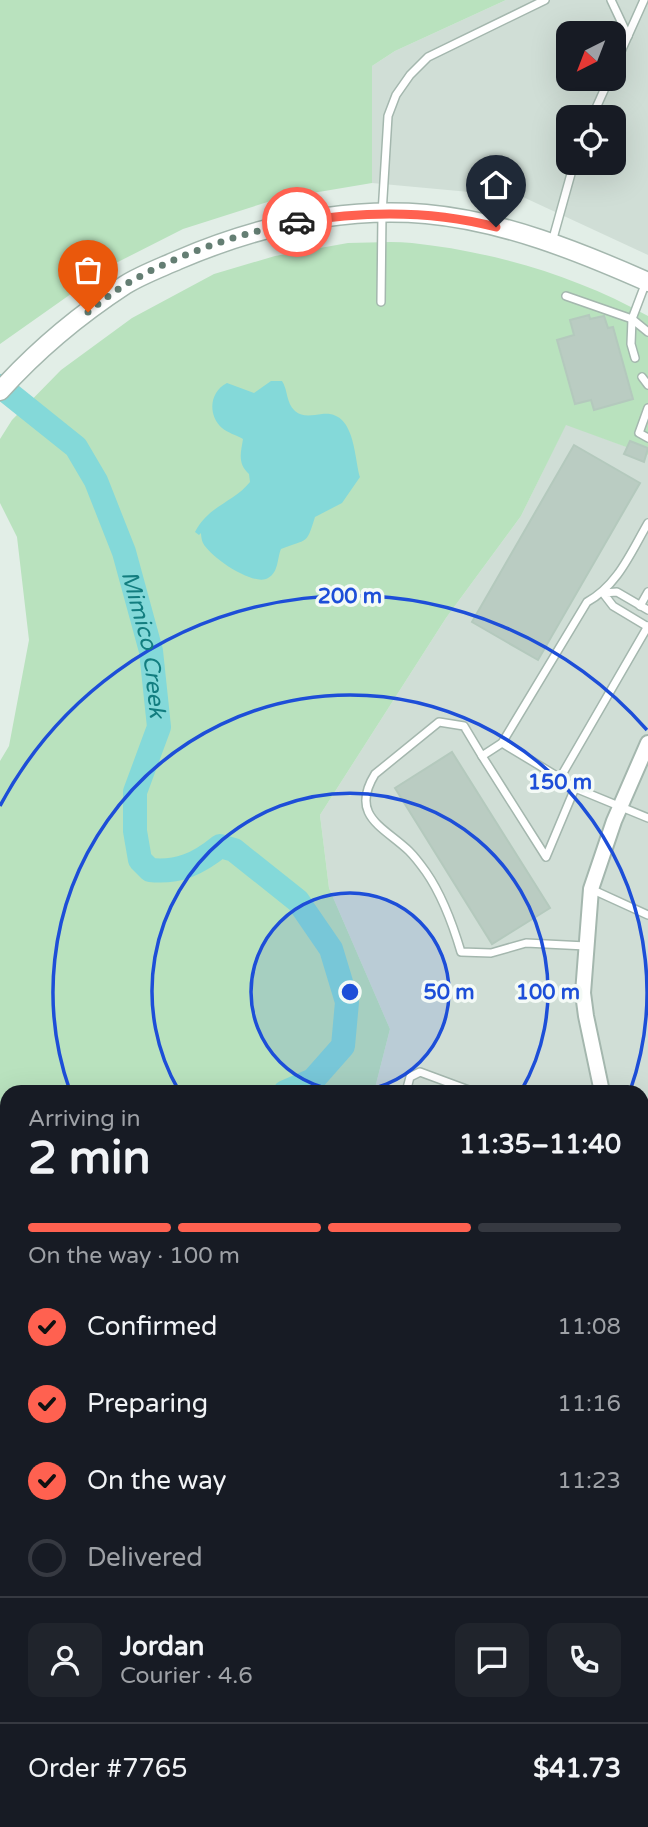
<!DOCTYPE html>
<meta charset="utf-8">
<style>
body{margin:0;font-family:"Varela Round",sans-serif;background:#20242c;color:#f1f3f6;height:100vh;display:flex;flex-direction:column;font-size:26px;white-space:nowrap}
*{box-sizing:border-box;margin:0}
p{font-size:23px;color:#9ea1a6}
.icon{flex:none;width:38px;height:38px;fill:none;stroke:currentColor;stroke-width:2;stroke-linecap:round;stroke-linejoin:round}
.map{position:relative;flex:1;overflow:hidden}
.sheet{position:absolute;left:0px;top:1085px;width:649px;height:742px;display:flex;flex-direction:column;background:#171b24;border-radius:21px 21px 0 0;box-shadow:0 7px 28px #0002}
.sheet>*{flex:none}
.needle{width:46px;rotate:222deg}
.buttons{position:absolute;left:556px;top:21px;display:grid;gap:14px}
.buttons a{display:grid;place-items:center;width:70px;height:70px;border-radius:14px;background:#171b24;box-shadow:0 7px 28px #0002;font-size:35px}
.pin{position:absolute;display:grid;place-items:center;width:60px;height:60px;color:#fff;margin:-72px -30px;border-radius:50% 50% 50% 0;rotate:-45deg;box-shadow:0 0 7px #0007}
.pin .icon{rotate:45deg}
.courier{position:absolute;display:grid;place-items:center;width:70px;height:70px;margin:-35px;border:5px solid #ff6150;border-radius:50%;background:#fff;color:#222;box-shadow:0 2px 9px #0007}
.summary em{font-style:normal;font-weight:700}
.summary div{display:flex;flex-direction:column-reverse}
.summary{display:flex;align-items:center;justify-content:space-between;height:119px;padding:0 28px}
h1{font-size:46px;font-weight:700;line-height:52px}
.bar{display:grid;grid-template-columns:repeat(4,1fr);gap:10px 7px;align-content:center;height:84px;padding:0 28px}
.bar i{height:9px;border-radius:5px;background:#363941}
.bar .selected{background:#ff6150}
.bar p{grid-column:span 4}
.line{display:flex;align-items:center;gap:18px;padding:0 28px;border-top:2px solid #363941}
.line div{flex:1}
.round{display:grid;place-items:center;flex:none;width:74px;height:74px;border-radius:14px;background:#20242c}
ol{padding:0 28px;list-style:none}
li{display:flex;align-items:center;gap:21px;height:77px}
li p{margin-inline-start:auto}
li .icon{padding:7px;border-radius:50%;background:#ff6150;color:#111;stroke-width:4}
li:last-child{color:#9ea1a6}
li i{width:38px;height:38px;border:4px solid #363941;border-radius:50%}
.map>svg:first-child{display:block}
</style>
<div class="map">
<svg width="648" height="1827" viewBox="0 0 648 1827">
<rect width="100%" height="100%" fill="#e2eee7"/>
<!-- built -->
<g fill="#d0ded6" fill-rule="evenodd">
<path d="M506,0H648V255L523,197L372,183V66L395,51ZM569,33H614V79H569ZM569,117H614V163H569Z"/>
<polygon points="566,424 648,455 648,1827 371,1827 370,1820 642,1820 642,1092 374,1092 390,1029 329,888 320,815 446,618 521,516"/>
</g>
<!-- green -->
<g fill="#b9e2be">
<polygon points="0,0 506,0 395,51 372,66 372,183 277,199 183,229 112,265 0,344"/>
<path d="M348,243C369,243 391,241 412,243C495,252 576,276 648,316V455L566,425L521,516L446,618L320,815L329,888L390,1029L374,1092H7V1820H370L371,1827H0V761L9,746L29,640L17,537L0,503V439L12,420L61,370L132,318L214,274L275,256Z"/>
</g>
<!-- water -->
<path fill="#84d9d9" d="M271,381H282C288,390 286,403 295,411C303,418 313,415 322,414C355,410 354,456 360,477L342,503L315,517C306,546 308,538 281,549C277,558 279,572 268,578C254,587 210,557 203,543C202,541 201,536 201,533L199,535L195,532C209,505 233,503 250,482L249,474C237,463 241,452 243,439C236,435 228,433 222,428C207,415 210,391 227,383L254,393Z"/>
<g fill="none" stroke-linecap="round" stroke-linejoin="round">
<!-- river -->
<g stroke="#84d9d9" stroke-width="24">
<path id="s1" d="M0,386L76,447L96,481L124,552L151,651L159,727L135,792V831L140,860L150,870C178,873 198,864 220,846L234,850L298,901L331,949L347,1002L343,1046L313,1080L285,1092"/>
<polyline points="0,1295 7,1285"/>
<polyline points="0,1636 7,1646"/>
<polyline points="194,1827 198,1820"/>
</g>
</g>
<!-- building -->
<g fill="#baccc2" stroke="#b4c9bd" stroke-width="2">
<polygon points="589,315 590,319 604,316 608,328 613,327 633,399 594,410 591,400 575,404 557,340 574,335 570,320"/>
<polygon points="630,441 648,448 644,462 624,454"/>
<polygon points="574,445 640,483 538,660 472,622"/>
<polygon points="452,752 550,908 492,944 395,788"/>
</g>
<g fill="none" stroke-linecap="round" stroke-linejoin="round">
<defs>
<g id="service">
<polyline points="611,0 628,36"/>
<polyline points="614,67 644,0"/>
<polyline points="592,117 609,79"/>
<polyline points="552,242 574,163"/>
<polyline points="566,296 632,319 646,282"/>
<polyline points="381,302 382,214 388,116 396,95 410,75 428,57 545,0"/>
<polyline points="635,358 631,344 632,319 648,332"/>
<polyline points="642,377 648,385"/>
<polyline points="648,408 639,433 648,438"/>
<polyline points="640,606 648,592"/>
<polyline points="648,610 617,592 603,593 613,606 648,627"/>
<polyline points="648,626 560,778 575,788 648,818"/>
<polyline points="502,743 560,778"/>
<polyline points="482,756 546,857 575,788"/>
<polyline points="591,889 648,915"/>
<path d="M586,946L526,943L491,953L461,952C453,925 442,895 426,872C421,865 415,857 409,851C384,827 349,816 375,774L439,722L464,726L482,756L502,743L587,602C618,585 631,552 648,523"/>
<polyline points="406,1092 410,1077 420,1072 474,1092"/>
<polyline points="642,1315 648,1315"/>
<polyline points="642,1504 648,1506"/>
<polyline points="642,1693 648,1679"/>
<polyline points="642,1785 648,1788"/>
</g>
<g id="minor">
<polyline points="602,1092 586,1016 583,993 591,889 614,821 648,743"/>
<polyline points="642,1267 648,1293"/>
<polyline points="642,1564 648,1551"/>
<polyline points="642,1603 648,1605"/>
<polyline points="573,1820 574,1827"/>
</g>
<path id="tertiary" d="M0,391C37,350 79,315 125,285C141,275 160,268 178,260C255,227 341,207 426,214C503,221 578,251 648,282"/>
</defs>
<!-- service casing -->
<use href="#service" stroke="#a4b7ae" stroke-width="10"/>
<!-- minor casing -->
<use href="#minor" stroke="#a4b7ae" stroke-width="18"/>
<!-- tertiary casing -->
<use href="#tertiary" stroke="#a4b7ae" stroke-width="21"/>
<!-- service -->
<use href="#service" stroke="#fff" stroke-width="7"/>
<!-- minor -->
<use href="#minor" stroke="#fff" stroke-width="14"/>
<!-- tertiary -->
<use href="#tertiary" stroke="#fff" stroke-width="18"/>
</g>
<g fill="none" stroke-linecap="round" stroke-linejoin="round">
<!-- done -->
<path stroke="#647e73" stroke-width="7" stroke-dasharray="0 12.6" d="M88,312C101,302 114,291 128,283C178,254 240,233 297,222"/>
<!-- route -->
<path stroke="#ff6150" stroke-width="9" d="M297,222C363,211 431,210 496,227"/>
</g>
<!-- distance rings -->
<circle cx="350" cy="992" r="99" fill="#1d4ed8" fill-opacity=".12"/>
<g fill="none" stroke="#1d4ed8" stroke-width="3.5">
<circle cx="350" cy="992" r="99"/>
<path d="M179 1091A198 198 0 1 1 521 1091"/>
<path d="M70 1091A297 297 0 1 1 630 1091"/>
<path d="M0 806A396 396 0 0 1 647 730"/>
</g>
<g text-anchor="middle" stroke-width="7" stroke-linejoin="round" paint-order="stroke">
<!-- water labels -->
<g font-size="23" font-style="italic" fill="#127d7f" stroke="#f4faf6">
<text dy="8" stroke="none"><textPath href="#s1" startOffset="308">Mimico Creek</textPath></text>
</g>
</g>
<circle cx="350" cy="992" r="10" fill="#1d4ed8" stroke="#f4faf6" stroke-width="3.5"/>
<g font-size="21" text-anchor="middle" font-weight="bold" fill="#1d4ed8" stroke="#f4faf6" stroke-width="7" stroke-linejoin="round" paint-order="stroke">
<text x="350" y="603">200 m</text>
<text x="560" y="789">150 m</text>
<text x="449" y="999">50 m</text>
<text x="548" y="999">100 m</text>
</g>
</svg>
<div class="buttons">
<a><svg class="needle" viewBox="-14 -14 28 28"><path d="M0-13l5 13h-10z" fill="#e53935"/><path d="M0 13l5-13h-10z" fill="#9ea1a6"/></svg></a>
<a><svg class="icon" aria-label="locate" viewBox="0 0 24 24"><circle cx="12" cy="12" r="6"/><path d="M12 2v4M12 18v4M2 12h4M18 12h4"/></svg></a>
</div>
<div class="pin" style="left:88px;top:312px;background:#ea580c"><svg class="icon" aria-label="bag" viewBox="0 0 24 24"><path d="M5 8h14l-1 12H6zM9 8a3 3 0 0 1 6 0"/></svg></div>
<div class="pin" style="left:496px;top:227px;background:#1f2937"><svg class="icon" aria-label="home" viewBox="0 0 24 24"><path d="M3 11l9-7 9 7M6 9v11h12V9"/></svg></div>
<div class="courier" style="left:297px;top:222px"><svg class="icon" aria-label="car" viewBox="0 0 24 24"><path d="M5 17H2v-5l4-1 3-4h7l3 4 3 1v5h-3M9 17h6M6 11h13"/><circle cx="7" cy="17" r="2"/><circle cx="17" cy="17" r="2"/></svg></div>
<section class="sheet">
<div class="summary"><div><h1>2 min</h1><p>Arriving in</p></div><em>11:35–11:40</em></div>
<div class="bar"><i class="selected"></i><i class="selected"></i><i class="selected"></i><i></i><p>On the way · 100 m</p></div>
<ol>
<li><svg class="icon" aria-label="check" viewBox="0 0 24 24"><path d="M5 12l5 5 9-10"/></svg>Confirmed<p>11:08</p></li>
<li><svg class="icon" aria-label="check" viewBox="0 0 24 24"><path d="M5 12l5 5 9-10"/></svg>Preparing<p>11:16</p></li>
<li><svg class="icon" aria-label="check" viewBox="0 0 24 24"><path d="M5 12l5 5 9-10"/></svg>On the way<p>11:23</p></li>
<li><i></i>Delivered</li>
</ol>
<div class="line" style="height:126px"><a class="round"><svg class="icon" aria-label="person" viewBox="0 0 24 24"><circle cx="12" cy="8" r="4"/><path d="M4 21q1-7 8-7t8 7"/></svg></a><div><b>Jordan</b><p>Courier · 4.6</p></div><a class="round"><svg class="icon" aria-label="chat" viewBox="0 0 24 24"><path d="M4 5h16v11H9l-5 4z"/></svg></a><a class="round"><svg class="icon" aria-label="phone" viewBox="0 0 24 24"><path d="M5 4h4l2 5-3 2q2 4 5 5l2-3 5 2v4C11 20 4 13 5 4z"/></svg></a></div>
<div class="line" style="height:91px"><div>Order #7765</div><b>$41.73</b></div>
</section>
</div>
